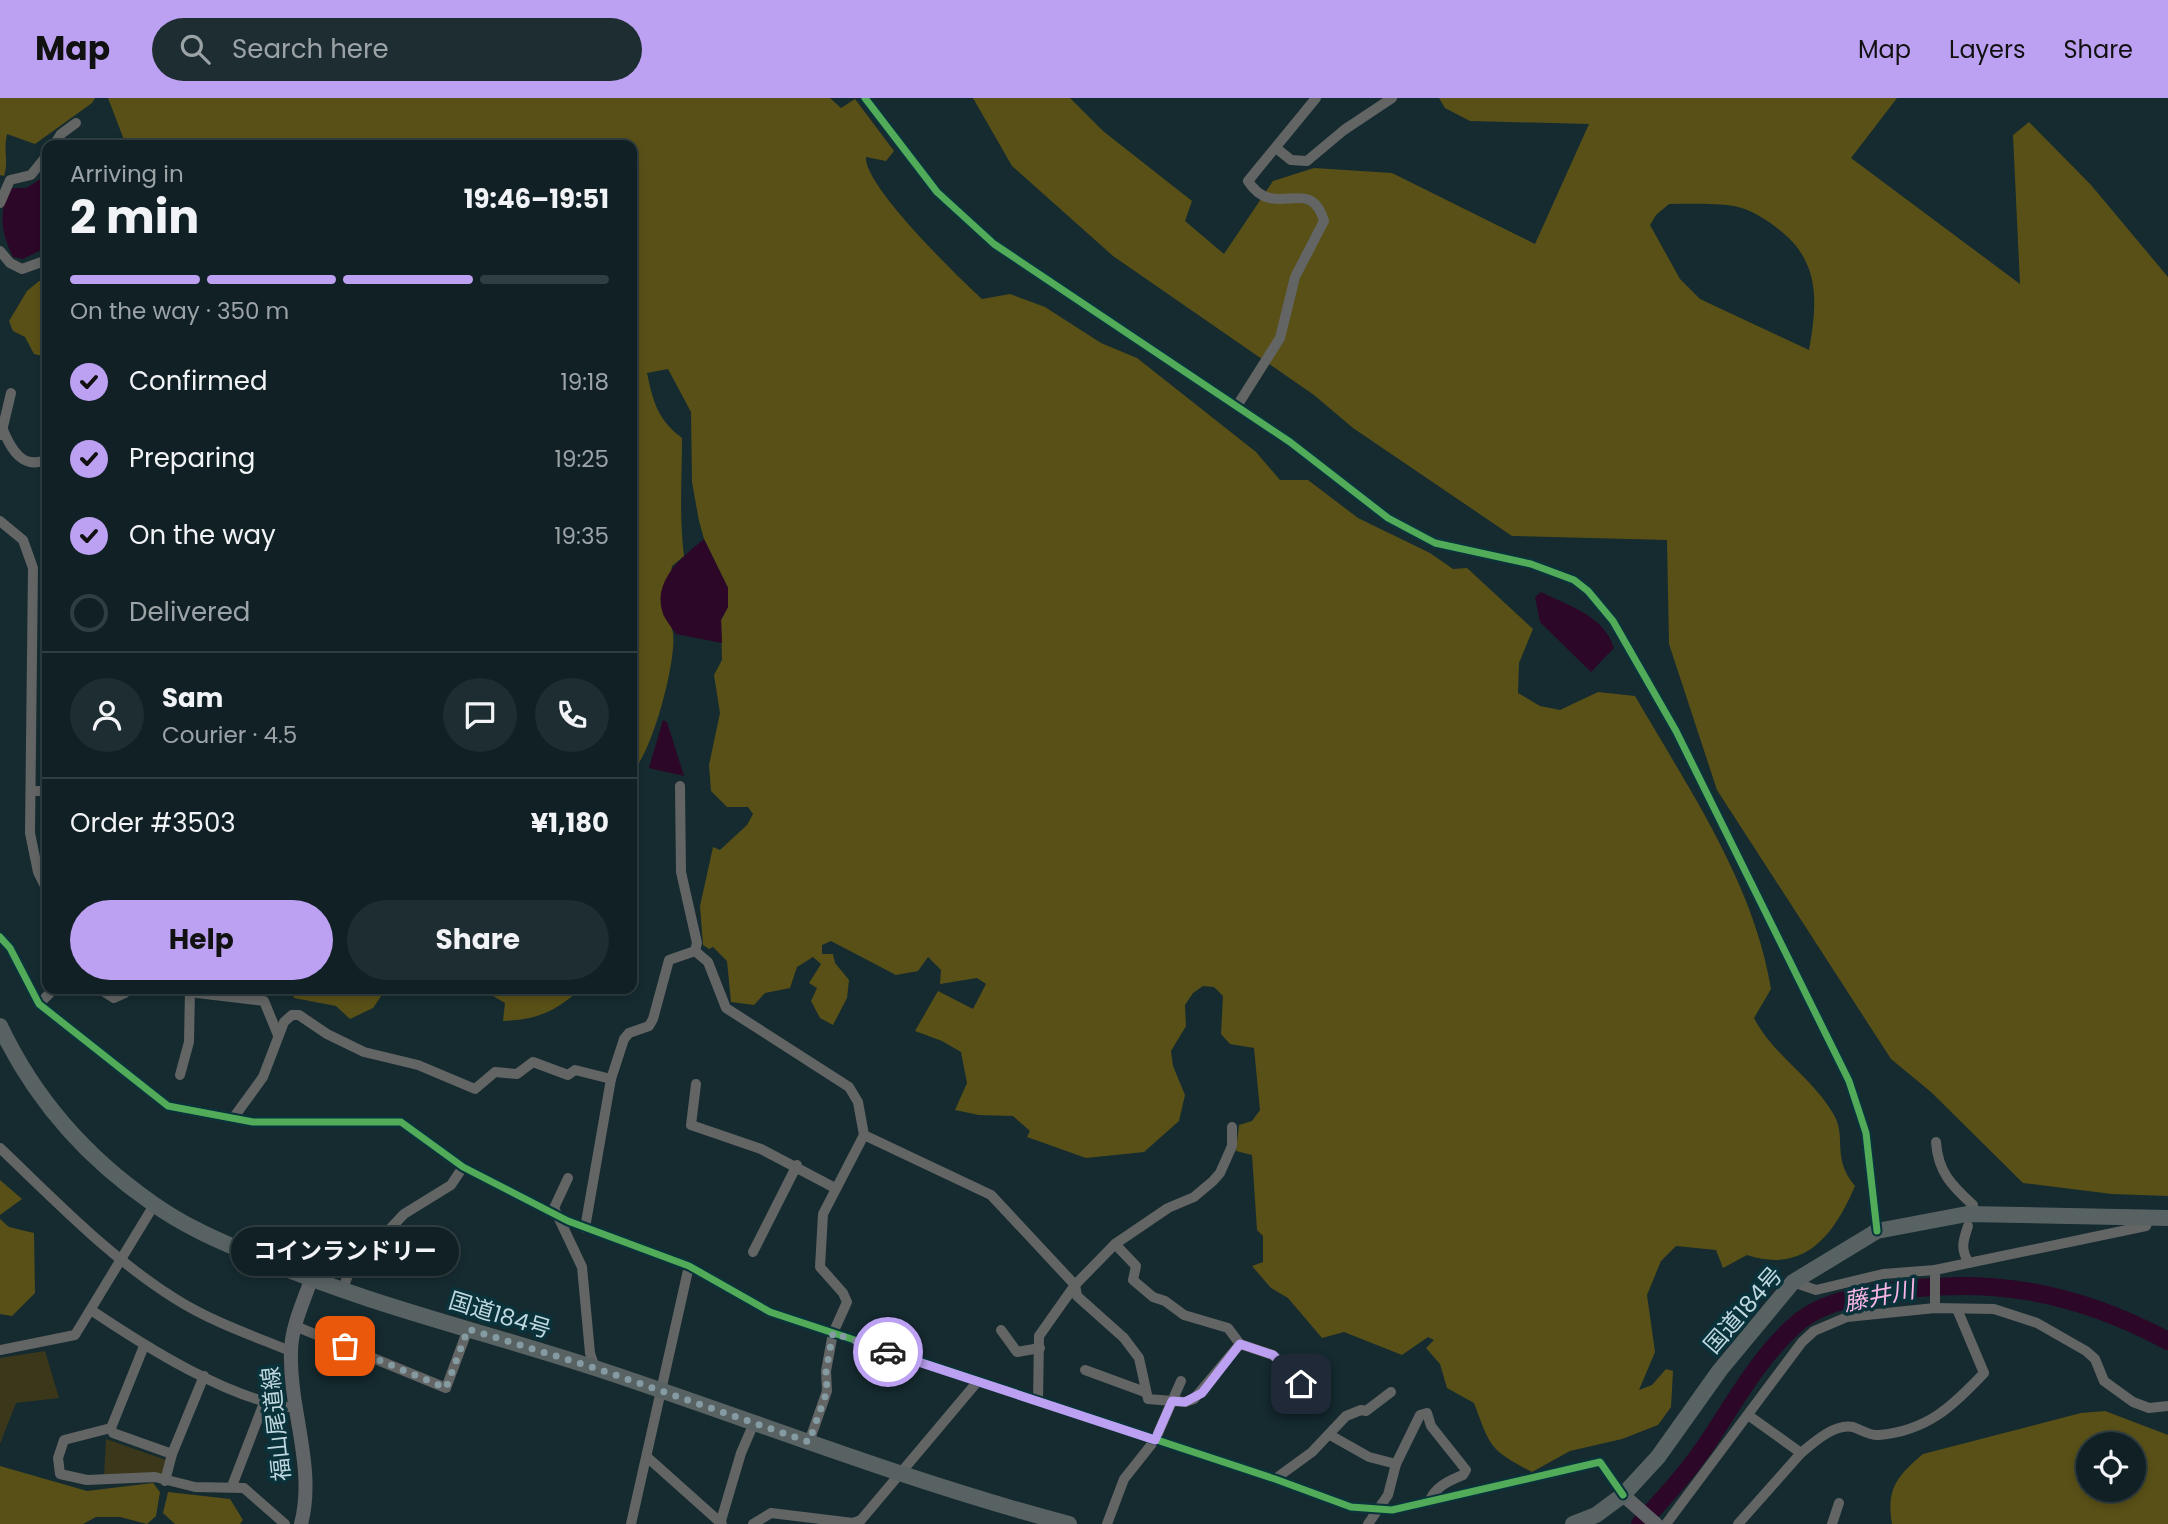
<!DOCTYPE html>
<meta charset="utf-8">
<style>
body{margin:0;font-family:Poppins,"Noto Sans JP",sans-serif;background:#1e2d31;color:#f1f3f6;height:100vh;display:flex;flex-direction:column;font-size:26px;white-space:nowrap}
*{box-sizing:border-box;margin:0}
p{font-size:23px;color:#9ca3a6}
.icon{flex:none;width:38px;height:38px;fill:none;stroke:currentColor;stroke-width:2;stroke-linecap:round;stroke-linejoin:round}
.map{position:relative;flex:1;overflow:hidden}
.drawer{position:absolute;left:42px;top:42px;width:595px;height:854px;display:flex;flex-direction:column;background:#102024;border-radius:14px;box-shadow:0 4px 10px #0003,0 0 0 2px #303e41}
.drawer>*{flex:none}
.buttons{position:absolute;left:2076px;top:1334px;display:grid;gap:14px}
.buttons a{display:grid;place-items:center;width:70px;height:70px;border-radius:50%;background:#102024;box-shadow:0 4px 10px #0003,0 0 0 2px #303e41;font-size:35px}
.pin{position:absolute;display:grid;place-items:center;width:60px;height:60px;color:#fff;margin:-30px;border-radius:14px;box-shadow:0 4px 10px #0006}
.courier{position:absolute;display:grid;place-items:center;width:70px;height:70px;margin:-35px;border:5px solid #bca0f2;border-radius:50%;background:#fff;color:#222;box-shadow:0 2px 9px #0007}
.bubble{position:absolute;height:49px;border-radius:24px;background:#102024;box-shadow:0 4px 10px #0003,0 0 0 2px #303e41;font-size:23px;font-weight:700;line-height:49px;text-align:center}
.overview em{font-style:normal;font-weight:700}
.overview div{display:flex;flex-direction:column-reverse}
.overview{display:flex;align-items:center;justify-content:space-between;height:119px;padding:0 28px}
h1{font-size:46px;font-weight:700;line-height:52px}
.bar{display:grid;grid-template-columns:repeat(4,1fr);gap:10px 7px;align-content:center;height:84px;padding:0 28px}
.bar i{height:9px;border-radius:5px;background:#303e41}
.bar .current{background:#bca0f2}
.bar p{grid-column:span 4}
.line{display:flex;align-items:center;gap:18px;padding:0 28px;border-top:2px solid #303e41}
.line div{flex:1}
.round{display:grid;place-items:center;flex:none;width:74px;height:74px;border-radius:37px;background:#1e2d31}
ol{padding:0 28px;list-style:none}
li{display:flex;align-items:center;gap:21px;height:77px}
li p{margin-inline-start:auto}
li .icon{padding:7px;border-radius:50%;background:#bca0f2;color:#111;stroke-width:4}
li:last-child{color:#9ca3a6}
li i{width:38px;height:38px;border:4px solid #303e41;border-radius:50%}
.action{display:flex;gap:14px;margin-top:auto;padding:14px 28px}
.action a{flex:1;height:80px;border-radius:42px;background:#bca0f2;color:#111;font-size:28px;font-weight:700;line-height:80px;text-align:center}
.action a+a{background:#1e2d31;color:#f1f3f6}
header{display:flex;align-items:center;gap:42px;box-sizing:border-box;height:98px;padding:0 35px;background:#bca0f2;color:#111}
header strong{font-size:33px}
nav{display:flex;gap:38px;margin-inline-start:auto;font-size:24px}
.search{width:490px;height:63px;background:#1e2d31;display:flex;align-items:center;gap:18px;box-sizing:border-box;padding:0 24px;border-radius:38px;color:#9ca3a6;font-size:26px}
.map>svg:first-child{display:block}
</style>
<header>
<strong>Map</strong>
<div class="search"><svg class="icon" aria-label="search" viewBox="0 0 24 24"><circle cx="10" cy="10" r="6"/><path d="M15 15l6 6"/></svg>Search here</div>
<nav><a>Map</a><a>Layers</a><a>Share</a></nav>
</header>
<div class="map">
<svg width="2168" height="1426" viewBox="0 0 2168 1426">
<rect width="100%" height="100%" fill="#152b30"/>
<!-- green -->
<g fill="#3b371a">
<polygon points="45,1253 59,1300 16,1305 0,1346 0,1260"/>
<polygon points="106,1341 166,1362 162,1378 104,1379"/>
</g>
<!-- forest -->
<g fill="#595017" fill-rule="evenodd">
<path d="M0,0H95L92,5L35,46L7,36C3,52 9,63 4,78L0,77Z"/>
<path d="M108,0H830L841,10L855,1L894,53L886,63L866,59C863,87 958,179 982,201L1010,196L1045,209L1101,245L1137,260L1256,354L1280,382H1308L1358,420L1430,455L1453,471L1467,470L1533,531L1519,565L1518,595L1540,608L1560,612L1598,594L1635,598C1688,690 1754,785 1771,891L1754,920C1772,956 1813,980 1834,1017C1847,1040 1831,1059 1855,1088C1834,1137 1805,1176 1747,1157L1723,1170L1716,1152L1676,1148L1661,1163L1647,1197L1655,1254L1639,1292L1652,1287L1666,1271L1673,1273L1671,1309L1658,1327L1622,1341L1570,1353L1532,1374C1489,1351 1491,1350 1474,1305L1447,1290L1440,1266L1426,1250L1434,1242L1428,1239L1402,1257L1344,1234L1322,1240L1288,1200L1271,1190L1252,1168L1263,1164V1138L1257,1132L1252,1057L1236,1053L1239,1027L1252,1023L1260,1012L1254,950L1230,946L1221,936L1223,898L1214,889L1203,888L1193,895L1185,907L1186,928L1171,953L1173,968L1185,997L1179,1023L1144,1054L1086,1060L1027,1039L1030,1033L1013,1018L979,1017L955,1012L967,985L961,954L942,943L915,933L938,893L973,911L986,886L977,880L940,886L941,872L928,859L918,873L896,877L831,843L822,847V856H833L835,865L849,882L847,900L833,927L820,920L811,903L817,890L809,885L821,866L813,859L797,869L790,890L765,895L754,907L731,904L727,863L713,849L709,851L703,847L700,808L713,749L720,752L747,727L753,716L748,709H727L711,693L709,667L720,615L714,577L722,562L721,522L728,509V490L704,441L699,423L692,384L691,314L668,271L647,275C653,304 658,322 682,340C682,381 679,417 684,458L672,468L663,516C667,522 672,528 673,535C677,562 652,656 632,674V47H126Z"/>
<path d="M973,0H1070L1103,33L1192,103L1185,123L1224,156L1273,83L1314,70L1392,75L1535,146L1589,26L1470,23L1445,10L1439,0H1897L1851,60L2020,186L2013,37L2029,24L2091,87L2168,179V1098L2112,1096L2023,1085L1931,994L1891,961L1717,692L1669,546L1667,442L1512,438L1353,330L1314,297L1113,158L1012,68ZM1669,106C1690,106 1713,105 1734,108C1750,111 1764,120 1777,130C1820,162 1818,202 1809,252L1700,201L1680,181L1650,127L1656,117Z"/>
<polygon points="39,183 47,183 47,259 34,256 25,239 13,233 9,223 27,193"/>
<polygon points="291,891 386,891 373,910 350,921 336,908 294,900"/>
<path d="M481,891H582C552,914 541,921 503,923L505,905Z"/>
<polygon points="0,1082 22,1101 0,1117"/>
<polygon points="0,1121 9,1129 34,1135 35,1195 12,1218 0,1216"/>
<path d="M2105,1313L2168,1337V1426H1892C1886,1391 1897,1378 1923,1356L2081,1315ZM2088,1346H2133V1391H2088Z"/>
<polygon points="0,1368 87,1393 153,1385 160,1394 156,1418 147,1426 120,1419 96,1419 83,1426 0,1426"/>
<polygon points="168,1394 230,1401 243,1422 240,1426 175,1426 163,1415"/>
</g>
<!-- water -->
<g fill="#2c0727">
<path d="M47,77V149L23,161L13,159C0,132 0,119 8,90H26Z"/>
<path d="M704,441L728,490V509L721,522L722,545L676,536C672,530 667,524 664,518C650,484 682,459 704,441Z"/>
<path d="M1541,494C1571,509 1604,518 1614,550L1591,574L1540,524L1535,499Z"/>
<polygon points="663,622 667,624 684,678 649,670"/>
</g>
<g fill="none" stroke-linecap="round" stroke-linejoin="round">
<!-- river -->
<path stroke="#2c0727" stroke-width="18" d="M1640,1426C1664,1400 1688,1374 1708,1344C1734,1305 1758,1261 1793,1229C1817,1206 1849,1200 1881,1195C1985,1177 2075,1193 2168,1243"/>
<!-- minor -->
<g stroke="#636464" stroke-width="10">
<polyline points="865,0 937,94 994,146 1290,344 1388,420 1435,445 1531,466 1574,482 1588,493 1613,523 1676,633 1849,983 1866,1035 1877,1133"/>
<polyline points="54,47 61,36 76,25"/>
<polyline points="1276,50 1291,62 1307,63 1344,32 1392,0"/>
<polyline points="0,105 10,82 31,77 47,57"/>
<polyline points="0,153 10,165 22,171 47,162"/>
<path d="M1237,308L1280,240L1295,179L1324,123C1310,75 1274,124 1248,83L1316,0"/>
<path d="M3,332C11,351 23,373 47,361"/>
<polyline points="1,337 11,295"/>
<polyline points="47,401 47,416"/>
<polyline points="0,423 23,442 33,470 30,735 38,774 47,792"/>
<polyline points="32,693 47,693"/>
<polyline points="0,839 10,850 39,906 168,1008 253,1024 401,1024 463,1069 568,1123 689,1168 770,1214 1275,1381 1351,1409 1392,1412 1600,1364 1623,1397"/>
<polyline points="695,853 708,864 726,910 849,989 858,1004 864,1037 991,1097 1075,1187 1077,1198 1124,1240 1139,1260 1148,1301 1185,1304 1194,1301 1240,1246"/>
<polyline points="100,891 114,900 125,895 126,891"/>
<polyline points="192,891 197,895 264,903 278,937"/>
<polyline points="39,906 54,891"/>
<polyline points="180,977 189,944 190,891"/>
<polyline points="696,986 691,1027 761,1051 835,1090"/>
<polyline points="234,1019 263,979 284,924 292,917 299,917 327,936 364,954 418,967 475,991 495,974 517,976 533,964 568,977 575,972 611,981"/>
<path d="M1936,1044C1938,1074 1952,1088 1973,1107L1974,1117"/>
<path d="M0,1050C56,1103 109,1159 174,1200C210,1223 251,1237 290,1253"/>
<polyline points="568,1080 554,1110 582,1169 590,1255 595,1270"/>
<path d="M1968,1128C1963,1143 1960,1151 1969,1165"/>
<polyline points="585,1130 611,981 624,941 629,935 649,928 653,921 669,862 695,853 697,845 681,774 680,688"/>
<polyline points="1115,1146 1136,1168 1133,1182 1153,1199 1165,1203 1184,1217 1228,1230 1240,1246 1273,1257 1301,1286"/>
<polyline points="753,1154 797,1067"/>
<polyline points="1935,1172 1935,1210"/>
<polyline points="1793,1184 1816,1192 1883,1176 1935,1172 2146,1128 2149,1121"/>
<polyline points="342,1193 356,1156 365,1143 388,1133 404,1116 451,1087 463,1069"/>
<path d="M91,1212C146,1249 228,1301 294,1310"/>
<polyline points="295,1228 446,1290 468,1231"/>
<polyline points="1001,1232 1017,1254 1040,1250"/>
<polyline points="144,1248 111,1330 113,1335 172,1356"/>
<polyline points="0,1252 75,1237 154,1107"/>
<polyline points="1085,1272 1145,1294"/>
<polyline points="1038,1303 1039,1238 1075,1187 1115,1146 1168,1110 1194,1099 1213,1083 1220,1075 1232,1048 1232,1029"/>
<path d="M1748,1317L1801,1355C1814,1344 1835,1325 1853,1329C1862,1332 1870,1338 1879,1337C1927,1333 1953,1308 1984,1275L1957,1211"/>
<polyline points="111,1330 64,1342 58,1360 60,1376 87,1382 155,1379 195,1389 244,1390 285,1426"/>
<polyline points="1330,1337 1369,1359 1396,1366"/>
<polyline points="809,1344 827,1293 826,1273 833,1235 847,1204 843,1195 820,1169 823,1116 864,1037"/>
<polyline points="647,1359 722,1426"/>
<polyline points="1275,1381 1312,1354 1346,1318 1361,1312 1366,1313 1391,1294"/>
<polyline points="165,1383 172,1356 204,1278"/>
<polyline points="232,1388 264,1305"/>
<polyline points="631,1426 689,1168"/>
<polyline points="720,1426 741,1355 754,1325"/>
<polyline points="753,1426 771,1415 853,1425 861,1422 978,1283"/>
<polyline points="1107,1426 1124,1381 1155,1342 1181,1283"/>
<path d="M1368,1426L1388,1397L1396,1366L1420,1317L1427,1315L1431,1328L1466,1372L1463,1377C1448,1383 1435,1389 1429,1404"/>
<polyline points="1666,1426 1802,1244 1814,1233 1847,1219 1935,1210 1994,1211 2037,1225 2086,1253 2095,1261 2104,1283 2133,1304 2149,1310 2168,1308"/>
<polyline points="1738,1426 1801,1355"/>
<polyline points="1832,1426 1839,1405"/>
</g>
<!-- major -->
<g stroke="#606466" stroke-width="14">
<polyline points="1623,1397 1656,1426"/>
<path d="M301,1426C316,1370 289,1311 291,1254C291,1230 303,1205 311,1182"/>
</g>
<!-- highway -->
<g stroke="#596263" stroke-width="16">
<path d="M0,928C34,1000 87,1060 152,1105C184,1128 219,1143 255,1158C365,1206 482,1233 595,1270C753,1322 908,1384 1069,1426"/>
<polyline points="1573,1426 1596,1417 1623,1397 1658,1359 1720,1272 1793,1184 1877,1133 1967,1116 2168,1120"/>
</g>
<defs>
<g id="cycleway">
<polyline points="865,0 937,94 994,146 1290,344 1388,420 1435,445 1531,466 1574,482 1588,493 1613,523 1676,633 1849,983 1866,1035 1877,1133"/>
<polyline points="0,839 10,850 39,906 168,1008 253,1024 401,1024 463,1069 568,1123 689,1168 770,1214 1275,1381 1351,1409 1392,1412 1600,1364 1623,1397"/>
</g>
</defs>
<!-- cycleway casing -->
<use href="#cycleway" stroke="#0a323b" stroke-width="11"/>
<!-- cycleway -->
<use href="#cycleway" stroke="#51ab58" stroke-width="7"/>
</g>
<g fill="none" stroke-linecap="round" stroke-linejoin="round">
<!-- done -->
<polyline stroke="#849ba2" stroke-width="7" stroke-dasharray="0 12.6" points="345,1248 446,1290 468,1231 595,1270 809,1344 827,1293 826,1273 833,1235 888,1254"/>
<!-- route -->
<polyline stroke="#bca0f2" stroke-width="9" points="888,1254 1155,1342 1172,1303 1185,1304 1202,1295 1240,1246 1273,1257 1301,1286"/>
</g>
<g text-anchor="middle" stroke-width="7" stroke-linejoin="round" paint-order="stroke">
<!-- street labels -->
<g font-size="23" fill="#bfd8df" stroke="#0a323b">
<text transform="translate(1743 1212) rotate(-49)" y="8">国道184号</text>
<text transform="translate(500 1217) rotate(17)" y="8">国道184号</text>
<text transform="translate(276 1326) rotate(-96)" y="8">福山尾道線</text>
</g>
<!-- water labels -->
<g font-size="24" font-style="italic" fill="#fab5e8" stroke="#0a323b">
<text transform="translate(1879 1198) rotate(-11)" y="8">藤井川</text>
</g>
</g>
</svg>
<div class="buttons">
<a><svg class="icon" aria-label="locate" viewBox="0 0 24 24"><circle cx="12" cy="12" r="6"/><path d="M12 2v4M12 18v4M2 12h4M18 12h4"/></svg></a>
</div>
<div class="pin" style="left:345px;top:1248px;background:#ea580c"><svg class="icon" aria-label="bag" viewBox="0 0 24 24"><path d="M5 8h14l-1 12H6zM9 8a3 3 0 0 1 6 0"/></svg></div>
<div class="pin" style="left:1301px;top:1286px;background:#1f2937"><svg class="icon" aria-label="home" viewBox="0 0 24 24"><path d="M3 11l9-7 9 7M6 9v11h12V9"/></svg></div>
<div class="courier" style="left:888px;top:1254px"><svg class="icon" aria-label="car" viewBox="0 0 24 24"><path d="M5 17H2v-5l4-1 3-4h7l3 4 3 1v5h-3M9 17h6M6 11h13"/><circle cx="7" cy="17" r="2"/><circle cx="17" cy="17" r="2"/></svg></div>
<div class="bubble" style="left:231px;top:1129px;width:228px">コインランドリー</div>
<section class="drawer">
<div class="overview"><div><h1>2 min</h1><p>Arriving in</p></div><em>19:46–19:51</em></div>
<div class="bar"><i class="current"></i><i class="current"></i><i class="current"></i><i></i><p>On the way · 350 m</p></div>
<ol>
<li><svg class="icon" aria-label="check" viewBox="0 0 24 24"><path d="M5 12l5 5 9-10"/></svg>Confirmed<p>19:18</p></li>
<li><svg class="icon" aria-label="check" viewBox="0 0 24 24"><path d="M5 12l5 5 9-10"/></svg>Preparing<p>19:25</p></li>
<li><svg class="icon" aria-label="check" viewBox="0 0 24 24"><path d="M5 12l5 5 9-10"/></svg>On the way<p>19:35</p></li>
<li><i></i>Delivered</li>
</ol>
<div class="line" style="height:126px"><a class="round"><svg class="icon" aria-label="person" viewBox="0 0 24 24"><circle cx="12" cy="8" r="4"/><path d="M4 21q1-7 8-7t8 7"/></svg></a><div><b>Sam</b><p>Courier · 4.5</p></div><a class="round"><svg class="icon" aria-label="chat" viewBox="0 0 24 24"><path d="M4 5h16v11H9l-5 4z"/></svg></a><a class="round"><svg class="icon" aria-label="phone" viewBox="0 0 24 24"><path d="M5 4h4l2 5-3 2q2 4 5 5l2-3 5 2v4C11 20 4 13 5 4z"/></svg></a></div>
<div class="line" style="height:91px"><div>Order #3503</div><b>¥1,180</b></div>
<div class="action"><a>Help</a><a>Share</a></div>
</section>
</div>
